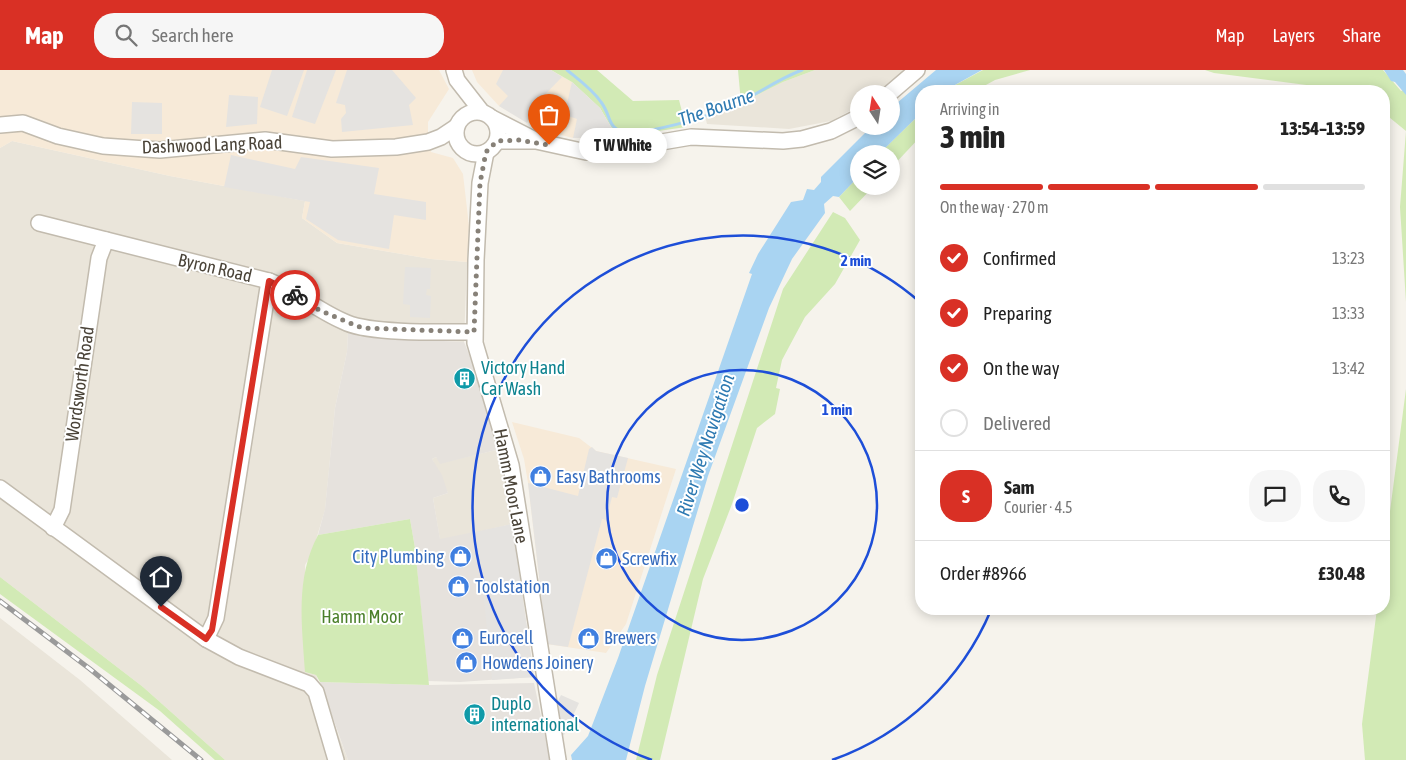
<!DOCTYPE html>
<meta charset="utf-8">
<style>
body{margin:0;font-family:"Asap Condensed",sans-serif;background:#f6f6f6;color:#222;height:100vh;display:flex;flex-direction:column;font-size:19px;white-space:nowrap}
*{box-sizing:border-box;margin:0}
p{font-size:16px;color:#767676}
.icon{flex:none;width:28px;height:28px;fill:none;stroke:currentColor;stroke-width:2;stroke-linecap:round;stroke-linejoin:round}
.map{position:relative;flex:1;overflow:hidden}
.side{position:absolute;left:915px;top:15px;width:475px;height:530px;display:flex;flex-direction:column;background:#fff;border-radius:20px;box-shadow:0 2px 12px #0003}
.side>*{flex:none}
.needle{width:32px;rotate:348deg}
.fabs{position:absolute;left:850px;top:15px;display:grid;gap:10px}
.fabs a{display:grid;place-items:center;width:50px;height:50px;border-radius:50%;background:#fff;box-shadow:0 2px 12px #0003;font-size:25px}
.pin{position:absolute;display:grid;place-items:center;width:42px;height:42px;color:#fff;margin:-51px -21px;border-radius:50% 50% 50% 0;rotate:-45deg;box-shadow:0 0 5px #0007}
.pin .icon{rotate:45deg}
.courier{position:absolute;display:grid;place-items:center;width:50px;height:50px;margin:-25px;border:4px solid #d93025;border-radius:50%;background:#fff;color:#222;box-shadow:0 1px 6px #0007}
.bubble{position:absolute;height:35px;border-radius:18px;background:#fff;box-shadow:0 2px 12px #0003;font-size:16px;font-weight:800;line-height:35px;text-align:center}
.summary em{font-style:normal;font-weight:800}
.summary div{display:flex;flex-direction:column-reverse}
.summary{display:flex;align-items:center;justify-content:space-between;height:85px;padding:0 25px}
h1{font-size:32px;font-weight:800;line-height:38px}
.bar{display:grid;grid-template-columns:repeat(4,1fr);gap:8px 5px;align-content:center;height:60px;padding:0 25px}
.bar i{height:6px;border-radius:4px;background:#e0e0e0}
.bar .active{background:#d93025}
.bar p{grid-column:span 4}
.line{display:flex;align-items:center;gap:12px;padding:0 25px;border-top:1px solid #e0e0e0}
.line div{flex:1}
.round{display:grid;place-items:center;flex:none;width:52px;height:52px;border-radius:20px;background:#f6f6f6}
ol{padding:0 25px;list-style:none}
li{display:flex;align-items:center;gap:15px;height:55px}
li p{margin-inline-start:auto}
li .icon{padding:5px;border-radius:50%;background:#d93025;color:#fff;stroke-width:4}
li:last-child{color:#767676}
li i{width:28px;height:28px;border:2px solid #e0e0e0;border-radius:50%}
header{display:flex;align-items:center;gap:30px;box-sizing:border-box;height:70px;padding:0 25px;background:#d93025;color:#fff}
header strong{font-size:24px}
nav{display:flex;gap:28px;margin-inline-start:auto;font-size:18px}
.search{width:350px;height:45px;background:#f6f6f6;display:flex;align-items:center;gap:12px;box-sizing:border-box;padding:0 18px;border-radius:20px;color:#767676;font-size:19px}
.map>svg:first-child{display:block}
</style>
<header>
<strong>Map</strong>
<div class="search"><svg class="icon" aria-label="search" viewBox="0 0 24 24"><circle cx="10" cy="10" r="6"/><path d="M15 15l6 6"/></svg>Search here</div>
<nav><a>Map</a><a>Layers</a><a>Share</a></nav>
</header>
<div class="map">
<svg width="1406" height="690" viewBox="0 0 1406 690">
<rect width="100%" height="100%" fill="#f6f3ec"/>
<!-- residential -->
<g fill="#eae5da">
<polygon points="815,0 910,0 881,24 859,24 859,36 831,51 789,59 707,54 705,46 741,33 783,12"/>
<polygon points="12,71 170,106 305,131 302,148 337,173 431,189 467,192 464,272 363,267 348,263 347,282 335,338 325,440 312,483 305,495 305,602 316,605 348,690 225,690 143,617 0,507 0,78"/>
<polygon points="496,380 508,423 512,454 440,470 433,428 448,423 432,389 436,387 441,393"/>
<polygon points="0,548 80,610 172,690 0,690"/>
</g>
<!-- commercial -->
<g fill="#f7ead8">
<polygon points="0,0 439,0 449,19 428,52 428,72 431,82 453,88 463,104 469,156 467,192 431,189 337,173 302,148 305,131 170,106 12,71 0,78"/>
<polygon points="472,0 551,0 572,12 617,67 573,68 542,60 499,36 477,12"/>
<polygon points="512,352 579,368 596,381 676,399 626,554 606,583 547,574 528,413 524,389"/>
</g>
<!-- industrial -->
<g fill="#e6e2dd">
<polygon points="348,263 363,267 464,272 482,316 496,380 440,394 436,387 432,389 442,405 448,423 433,428 440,469 512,454 534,607 460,612 428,611 415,478 410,449 318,465 325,439 335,338 347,282"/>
<polygon points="320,612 429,615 534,613 550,690 348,690"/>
</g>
<!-- green -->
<g fill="#d2eab5">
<polygon points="551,0 597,0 633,31 679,30 686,57 617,67 600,38 572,12"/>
<polygon points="738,0 815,0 783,12 741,33"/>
<polygon points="983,0 1030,0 995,10 975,21 944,21"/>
<polygon points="1205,0 1383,0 1401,21 1406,19 1406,232 1400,137 1406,61 1384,43 1384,21 1352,21 1214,3"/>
<polygon points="921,43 921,66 891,98 891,84 879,84"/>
<polygon points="859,106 859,116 874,116 850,141 839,127"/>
<polygon points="833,142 845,148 860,170 835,214 805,247 782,290 776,318 780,319 775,344 757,358 732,434 703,509 660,690 636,690 657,605 783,219"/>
<polygon points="1406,319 1406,690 1365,690 1362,654 1377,539 1384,539 1384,487"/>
<path d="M410,449L415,478L429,615L320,612L316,605L305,602C302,554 295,509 318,465Z"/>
<polygon points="0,507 143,617 225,690 215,690 160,641 0,524"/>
</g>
<!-- parking -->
<g fill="#e5e3e0">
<polygon points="272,0 304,0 287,46 260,37"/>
<polygon points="307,0 336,0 315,54 292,47"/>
<polygon points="347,0 392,0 416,28 409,35 413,55 342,62 341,49 346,43 345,35 336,33"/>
<polygon points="503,0 551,0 562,7 531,39 527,53 499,36 508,26 496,14"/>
<polygon points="572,12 600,38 617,67 573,68 577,49 568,46 566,38"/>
<polygon points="229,25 258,27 257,54 226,57"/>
<polygon points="132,32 162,33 162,64 131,64"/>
<polygon points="231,85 295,99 301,87 379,98 374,124 426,132 426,150 394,145 389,179 338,170 306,149 310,132 224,117"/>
<polygon points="405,197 431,198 430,219 427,219 426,225 431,226 430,248 410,247 410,235 403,234"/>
<polygon points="592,377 596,381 628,388 617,428 612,427 606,450 602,449 568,577 547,574 528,413 578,426 589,379"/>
<polygon points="512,454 534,607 492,610 477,462"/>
<polygon points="561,625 579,633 564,665 561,666 558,631"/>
</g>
<!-- water -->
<g fill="#a9d4f2">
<polygon points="936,0 982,0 944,21 921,21 921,43 879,84 859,84 859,106 839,127 833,126 824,134 825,143 792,189 769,238 708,406 645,616 626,690 572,690 571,685 588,666 618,588 752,204 749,203 758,184 791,132 803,130 807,119 814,120 821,112 821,107 872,56 891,56 891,38"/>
<polygon points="1384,0 1403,0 1406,4 1406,25 1395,12 1391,11"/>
</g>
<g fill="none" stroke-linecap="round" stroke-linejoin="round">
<!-- stream -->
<path stroke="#a9d4f2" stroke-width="3" d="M567,0C579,10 592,19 601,32C613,48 605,59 630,64C666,58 707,48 740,32C761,22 780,8 802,0"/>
<defs>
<g id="minor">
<polyline points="454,0 457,10 482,42"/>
<polyline points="889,24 917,0"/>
<circle cx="477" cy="63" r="21"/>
<polyline points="492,48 533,69"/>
<polyline points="0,55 23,53 58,66 103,76 160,80 265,70 332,79 396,77 428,72 441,67 456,57"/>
<polyline points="497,71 536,71 586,82 603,82 691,67 783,71 802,69 831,61 859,47"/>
<polyline points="486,82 480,113 476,190 475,273 511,395 558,690"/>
<path d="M39,153L269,211C296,221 319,242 347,253C374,264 443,262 474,262"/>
<polyline points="0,418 206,569 239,587 309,614 316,622 336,690"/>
<polyline points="53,458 62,440 99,188 106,170"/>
<polyline points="206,569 216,548 269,211"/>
</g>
</defs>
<!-- minor casing -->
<use href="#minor" stroke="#c2bbae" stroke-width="18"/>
<!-- minor -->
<use href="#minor" stroke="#fff" stroke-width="15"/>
<defs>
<polyline id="rail" points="0,531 90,599 201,690"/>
</defs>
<!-- rail casing -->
<use href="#rail" stroke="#9a9a9a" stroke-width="5"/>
<!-- rail -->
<use href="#rail" stroke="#fff" stroke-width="3" stroke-dasharray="9" stroke-linecap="butt"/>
</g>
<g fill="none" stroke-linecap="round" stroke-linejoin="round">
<!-- done -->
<polyline stroke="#878178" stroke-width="5" stroke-dasharray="0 9" points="295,225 319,240 362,258 474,262 480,113 486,82 497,71 519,70 549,75"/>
<!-- route -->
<polyline stroke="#d93025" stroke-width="6" points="161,537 206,569 212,560 269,211 295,225"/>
</g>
<!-- distance rings -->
<g fill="none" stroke="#1d4ed8" stroke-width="2.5">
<circle cx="742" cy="435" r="135"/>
<path d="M991 540A270 270 0 0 1 832 690M652 690A270 270 0 1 1 921 233"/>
</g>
<!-- icons -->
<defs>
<symbol id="building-disc" viewBox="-11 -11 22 22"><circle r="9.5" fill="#0f9aa8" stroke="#fff"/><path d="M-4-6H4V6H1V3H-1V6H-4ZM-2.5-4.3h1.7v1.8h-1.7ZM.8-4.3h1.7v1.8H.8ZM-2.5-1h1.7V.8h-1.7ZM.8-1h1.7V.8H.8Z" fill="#fff"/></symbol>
<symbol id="shop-disc" viewBox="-11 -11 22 22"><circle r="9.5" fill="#3f7fe0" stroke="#fff"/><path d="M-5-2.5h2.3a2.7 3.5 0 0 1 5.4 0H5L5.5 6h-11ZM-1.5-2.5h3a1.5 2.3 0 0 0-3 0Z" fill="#fff"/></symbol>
</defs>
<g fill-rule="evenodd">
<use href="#building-disc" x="452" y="296" width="25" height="25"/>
<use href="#shop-disc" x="528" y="394" width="25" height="25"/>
<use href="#shop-disc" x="448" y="474" width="25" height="25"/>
<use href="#shop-disc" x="594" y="476" width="25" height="25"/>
<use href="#shop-disc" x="446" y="504" width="25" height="25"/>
<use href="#shop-disc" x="450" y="556" width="25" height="25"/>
<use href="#shop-disc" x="576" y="556" width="25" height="25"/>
<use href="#shop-disc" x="454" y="580" width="25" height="25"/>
<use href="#building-disc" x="462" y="632" width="25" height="25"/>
</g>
<g text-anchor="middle" stroke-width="4" stroke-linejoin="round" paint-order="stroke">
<!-- street labels -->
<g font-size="18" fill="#4b4439" stroke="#fff">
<text transform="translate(212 75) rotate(-2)" y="6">Dashwood Lang Road</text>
<text transform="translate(215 198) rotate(13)" y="6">Byron Road</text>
<text transform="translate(80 314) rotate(-82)" y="6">Wordsworth Road</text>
<text transform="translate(511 416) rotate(79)" y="6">Hamm Moor Lane</text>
</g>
<!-- culture labels -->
<g font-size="18" fill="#0d838f" stroke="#fff" text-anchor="start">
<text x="481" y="304">Victory Hand<tspan x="481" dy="21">Car Wash</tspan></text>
<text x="491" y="640">Duplo<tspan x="491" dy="21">international</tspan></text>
</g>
<!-- shop labels -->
<g font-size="18" fill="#366cbe" stroke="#fff" text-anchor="start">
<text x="556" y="413">Easy Bathrooms</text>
<text x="444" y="493" text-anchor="end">City Plumbing</text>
<text x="622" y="495">Screwfix</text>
<text x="475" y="523">Toolstation</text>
<text x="479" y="574">Eurocell</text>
<text x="604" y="574">Brewers</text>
<text x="482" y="599">Howdens Joinery</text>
</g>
<!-- park labels -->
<g font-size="18" fill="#4a7f2a" stroke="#fff">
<text x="362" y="553">Hamm Moor</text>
</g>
<!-- water labels -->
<g font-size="19" font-style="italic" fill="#2e7ab2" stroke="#fff">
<text transform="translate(716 37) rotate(-19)" y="7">The Bourne</text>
<text transform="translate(705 375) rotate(-72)" y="7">River Wey Navigation</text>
</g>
</g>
<circle cx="742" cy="435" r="8" fill="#1d4ed8" stroke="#fff" stroke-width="2.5"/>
<g font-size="15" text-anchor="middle" font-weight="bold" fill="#1d4ed8" stroke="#fff" stroke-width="4" stroke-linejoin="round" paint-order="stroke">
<text x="856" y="196">2 min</text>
<text x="837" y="345">1 min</text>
</g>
</svg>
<div class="fabs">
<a><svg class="needle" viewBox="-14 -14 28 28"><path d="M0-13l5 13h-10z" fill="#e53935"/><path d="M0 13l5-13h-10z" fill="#767676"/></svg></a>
<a><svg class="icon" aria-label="layers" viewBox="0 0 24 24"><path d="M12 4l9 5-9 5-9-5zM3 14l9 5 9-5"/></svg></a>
</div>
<div class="pin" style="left:549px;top:75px;background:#ea580c"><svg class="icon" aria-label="bag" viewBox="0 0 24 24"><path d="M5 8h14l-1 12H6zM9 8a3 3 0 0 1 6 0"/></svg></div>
<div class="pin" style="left:161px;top:537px;background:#1f2937"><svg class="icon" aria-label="home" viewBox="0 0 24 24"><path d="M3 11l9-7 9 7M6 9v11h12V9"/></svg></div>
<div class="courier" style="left:295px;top:225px"><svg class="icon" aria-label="bike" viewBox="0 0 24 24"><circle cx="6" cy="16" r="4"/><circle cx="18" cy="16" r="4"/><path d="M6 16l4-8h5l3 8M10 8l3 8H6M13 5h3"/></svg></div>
<div class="bubble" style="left:579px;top:58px;width:88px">T W White</div>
<section class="side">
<div class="summary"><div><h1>3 min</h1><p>Arriving in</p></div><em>13:54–13:59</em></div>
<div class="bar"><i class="active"></i><i class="active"></i><i class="active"></i><i></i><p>On the way · 270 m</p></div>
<ol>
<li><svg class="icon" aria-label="check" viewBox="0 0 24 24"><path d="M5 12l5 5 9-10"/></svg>Confirmed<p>13:23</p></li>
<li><svg class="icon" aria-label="check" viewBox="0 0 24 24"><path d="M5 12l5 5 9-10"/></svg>Preparing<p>13:33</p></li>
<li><svg class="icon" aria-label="check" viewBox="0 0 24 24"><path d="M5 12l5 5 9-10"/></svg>On the way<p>13:42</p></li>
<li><i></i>Delivered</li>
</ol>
<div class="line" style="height:90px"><b class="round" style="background:#d93025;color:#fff">S</b><div><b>Sam</b><p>Courier · 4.5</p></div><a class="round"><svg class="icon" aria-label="chat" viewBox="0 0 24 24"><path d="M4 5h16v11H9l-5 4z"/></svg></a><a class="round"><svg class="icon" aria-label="phone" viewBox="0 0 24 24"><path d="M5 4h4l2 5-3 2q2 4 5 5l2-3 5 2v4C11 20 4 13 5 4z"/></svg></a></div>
<div class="line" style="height:65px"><div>Order #8966</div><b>£30.48</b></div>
</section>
</div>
